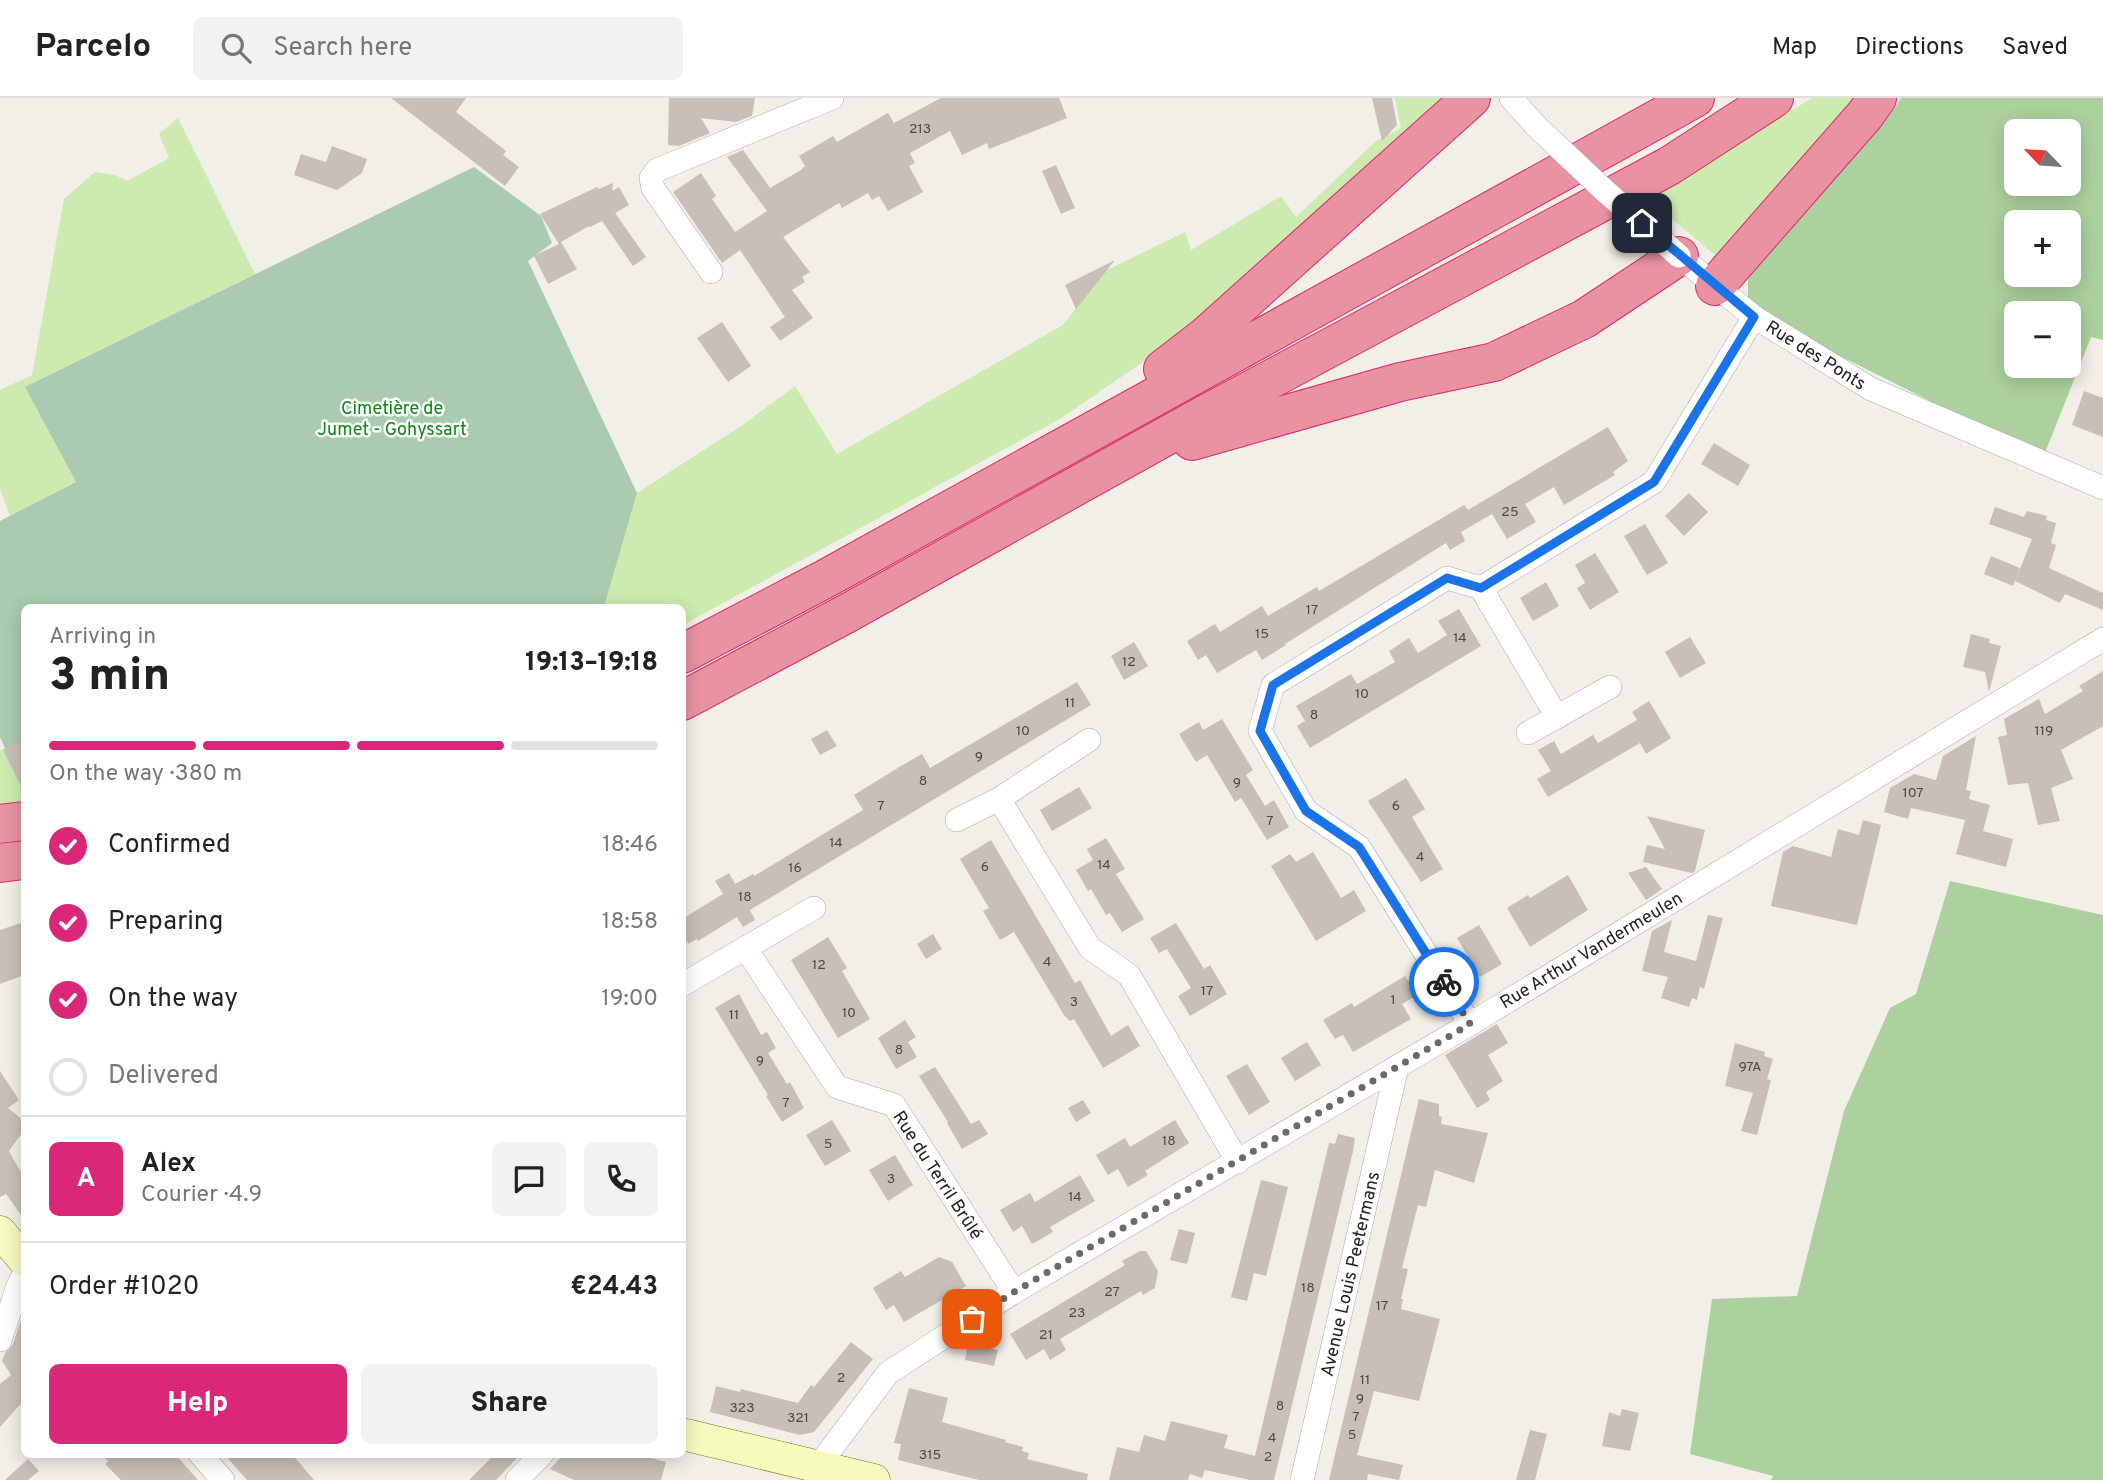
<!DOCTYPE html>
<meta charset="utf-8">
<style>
body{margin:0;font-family:Overpass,sans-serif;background:#f2f2f2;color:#222;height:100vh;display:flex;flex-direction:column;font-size:26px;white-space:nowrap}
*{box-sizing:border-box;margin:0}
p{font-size:23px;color:#767676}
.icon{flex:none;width:38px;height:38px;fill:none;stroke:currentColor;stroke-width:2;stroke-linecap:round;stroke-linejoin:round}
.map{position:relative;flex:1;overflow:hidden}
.sheet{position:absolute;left:21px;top:506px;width:665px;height:854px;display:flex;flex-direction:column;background:#fff;border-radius:10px;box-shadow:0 4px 18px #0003}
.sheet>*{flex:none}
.needle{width:46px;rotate:295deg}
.buttons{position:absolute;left:2004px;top:21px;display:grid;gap:14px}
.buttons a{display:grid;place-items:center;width:77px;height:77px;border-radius:10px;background:#fff;box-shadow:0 4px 18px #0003;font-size:35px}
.pin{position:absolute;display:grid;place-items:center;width:60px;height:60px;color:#fff;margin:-30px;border-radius:14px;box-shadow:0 4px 10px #0006}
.courier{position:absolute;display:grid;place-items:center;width:70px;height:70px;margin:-35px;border:5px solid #1a73e8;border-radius:50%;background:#fff;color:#222;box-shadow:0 2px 9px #0007}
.summary em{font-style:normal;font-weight:800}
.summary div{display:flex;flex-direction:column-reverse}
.summary{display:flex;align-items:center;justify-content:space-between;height:119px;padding:0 28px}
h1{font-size:46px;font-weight:800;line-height:52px}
.bar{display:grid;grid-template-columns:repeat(4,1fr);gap:10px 7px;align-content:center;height:84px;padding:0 28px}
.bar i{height:9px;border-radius:5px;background:#e0e0e0}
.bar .active{background:#db2777}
.bar p{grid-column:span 4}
.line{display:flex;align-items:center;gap:18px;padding:0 28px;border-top:2px solid #e0e0e0}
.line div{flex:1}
.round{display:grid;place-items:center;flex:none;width:74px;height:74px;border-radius:10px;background:#f2f2f2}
ol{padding:0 28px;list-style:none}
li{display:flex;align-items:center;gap:21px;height:77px}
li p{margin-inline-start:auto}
li .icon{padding:7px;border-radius:50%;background:#db2777;color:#fff;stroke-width:4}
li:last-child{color:#767676}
li i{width:38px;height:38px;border:4px solid #e0e0e0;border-radius:50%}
.cta{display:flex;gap:14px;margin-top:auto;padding:14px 28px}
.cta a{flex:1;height:80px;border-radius:10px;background:#db2777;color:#fff;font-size:28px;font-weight:800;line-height:80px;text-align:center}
.cta a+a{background:#f2f2f2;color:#222}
header{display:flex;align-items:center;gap:42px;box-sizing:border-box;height:98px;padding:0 35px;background:#fff;border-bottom:2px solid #e0e0e0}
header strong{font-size:33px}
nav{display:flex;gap:38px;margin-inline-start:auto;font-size:24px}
.search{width:490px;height:63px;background:#f2f2f2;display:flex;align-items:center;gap:18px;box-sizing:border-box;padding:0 24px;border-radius:10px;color:#767676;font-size:26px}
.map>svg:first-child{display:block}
</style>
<header>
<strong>Parcelo</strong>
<div class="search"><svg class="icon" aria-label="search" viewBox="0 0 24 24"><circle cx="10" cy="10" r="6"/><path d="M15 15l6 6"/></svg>Search here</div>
<nav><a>Map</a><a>Directions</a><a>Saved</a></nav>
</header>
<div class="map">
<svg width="2103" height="1382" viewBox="0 0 2103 1382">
<rect width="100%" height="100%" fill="#f2efe9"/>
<!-- grass -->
<g fill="#cdebb0">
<polygon points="1395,0 1451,0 1327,110 1149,260 1058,322 683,527 682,509 604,509 637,395 741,328 795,288 837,356 1063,227 1103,174 1185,134 1191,152 1281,98 1296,119 1376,43 1401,30"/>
<polygon points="1812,0 1865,0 1717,159 1651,103 1665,89"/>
<polygon points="178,20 255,176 26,289 76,384 10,418 0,391 0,292 32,277 64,101 95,74 115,77 127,83 169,60 159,36"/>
<polygon points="5,650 24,695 24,714 0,716 0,652"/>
</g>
<!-- forest -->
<g fill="#add19e" fill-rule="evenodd">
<path d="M1901,0H2103V242L2091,239L2045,355L1932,304L1836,256L1748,205V179L1889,18ZM2016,33H2068V86H2016ZM2016,124H2068V177H2016ZM2016,215H2068V268H2016Z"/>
<polygon points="1950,783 2103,817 2103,1382 1771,1382 1773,1378 1690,1356 1712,1201 1797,1198 1844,1013 1890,910 1916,896"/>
</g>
<!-- cemetery -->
<polygon fill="#aacbaf" points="474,69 541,118 552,145 528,163 637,395 604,509 24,509 24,695 0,639 0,423 76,384 25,289"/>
<!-- building -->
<g fill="#c7bfb8">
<polygon points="391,0 466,0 456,14 506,53 503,57 519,69 505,88"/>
<polygon points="669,0 755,0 752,18 736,24 701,20 710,35 679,48 668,47"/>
<polygon points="941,0 1059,0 1067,20 989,51 987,45 962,57 950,33 910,55 915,65 909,68 923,94 888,113 879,98 872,102 868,95 842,110 839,105 783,139 810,174 802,179 805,184 792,192 813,220 780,243 770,229 785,219 740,152 722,165 673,94 701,75 716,98 712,101 735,134 767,113 727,59 743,52 770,90 801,72 805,68 799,58 833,38 837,44 888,15 894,25"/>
<polygon points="1372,0 1392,0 1397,27 1382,43"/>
<polygon points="332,48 367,61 362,75 337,92 294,77 301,56 326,64"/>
<polygon points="1056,67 1075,110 1061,116 1042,73"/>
<polygon points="613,85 612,93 619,89 629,107 615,115 646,159 633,168 602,123 590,129 589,128 561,144 577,171 548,186 534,158 559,146 540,116 597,89 599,91"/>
<polygon points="1115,162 1076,211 1065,187"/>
<polygon points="722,224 751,268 728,284 697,240"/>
<polygon points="2084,293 2103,300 2103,339 2072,327"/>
<polygon points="1608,329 1628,363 1613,374 1615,377 1564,407 1554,389 1525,406 1536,424 1507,441 1492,416 1461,434 1465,443 1450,452 1446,445 1285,546 1286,547 1262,562 1256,552 1217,575 1206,557 1198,562 1187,543 1215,526 1220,534 1262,508 1268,518 1317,489 1319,493 1464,407 1468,412"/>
<polygon points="1714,345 1750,367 1738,388 1701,366"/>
<polygon points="1689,395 1708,414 1684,438 1665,418"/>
<polygon points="1995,409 2024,419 2027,413 2047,418 2046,422 2056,425 2051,445 2056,447 2049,470 2103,495 2103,512 2065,496 2060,505 2015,483 2032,441 1989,426"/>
<polygon points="1645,426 1668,465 1647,477 1624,438"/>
<polygon points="1595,455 1619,494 1590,512 1577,490 1585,485 1575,467"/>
<polygon points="1991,458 2020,470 2013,488 1984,476"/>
<polygon points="1546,484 1559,508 1533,523 1520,500"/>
<polygon points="1459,511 1481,548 1310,650 1297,628 1305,623 1296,608 1351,576 1357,586 1395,564 1389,553 1409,540 1418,555 1447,537 1438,523"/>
<polygon points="1971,536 1990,541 1989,545 2001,548 1989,594 1985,574 1963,569"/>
<polygon points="1690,539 1706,565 1680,580 1665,554"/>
<polygon points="1134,544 1148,568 1124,582 1111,558"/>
<polygon points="2103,573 2103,628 2061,652 2073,681 2051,690 2060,723 2038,727 2028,685 2008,687 1998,639 2007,637 2004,621 2039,601 2045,616 2083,593 2079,588"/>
<polygon points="1077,584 1091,607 750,812 755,822 743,829 737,819 698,843 697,841 688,846 682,836 682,821 723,796 715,783 729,775 735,786 753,776 754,778 863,712 854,697 901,668 922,656 930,670"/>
<polygon points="1649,603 1671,640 1646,656 1640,645 1548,699 1537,681 1551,673 1538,652 1554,643 1561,656 1593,637 1598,645 1637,622 1632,614"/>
<polygon points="1222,621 1253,672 1246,677 1265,708 1274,702 1289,729 1267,742 1241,700 1235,704 1207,657 1196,664 1179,636 1199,624 1203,632"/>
<polygon points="827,632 837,648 820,657 811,641"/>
<polygon points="1976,638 1966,692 1971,693 1969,701 1990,707 1983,733 2013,741 2006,769 1956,756 1965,722 1911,710 1908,721 1884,714 1890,690 1914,676 1936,682 1943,658"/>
<polygon points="24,640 24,694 3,652"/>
<polygon points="1406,680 1425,711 1412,719 1443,771 1421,784 1368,703"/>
<polygon points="1079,689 1092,710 1052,733 1040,712"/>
<polygon points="1647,718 1705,732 1695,773 1692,775 1643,764 1647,747 1665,751"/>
<polygon points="1863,722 1881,727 1857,827 1771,808 1783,754 1793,748 1831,759 1838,731 1859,737"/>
<polygon points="1106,740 1125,771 1116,776 1144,821 1122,834 1110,815 1106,817 1091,791 1088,793 1076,772 1093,762 1087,751"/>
<polygon points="991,742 1075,885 1080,882 1111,938 1128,927 1140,948 1103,970 1074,921 1070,923 1064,917 1014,834 1000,842 983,813 989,810 960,761"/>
<polygon points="1313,754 1341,800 1354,792 1366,813 1316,843 1271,768 1290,756 1296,764"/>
<polygon points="1646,769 1662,791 1646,802 1628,775"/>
<polygon points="1568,777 1588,812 1530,849 1507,810 1528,797 1530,800"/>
<polygon points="1708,817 1723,820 1704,891 1700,889 1697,902 1692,900 1689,909 1661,900 1668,879 1642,873 1652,833 1672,822 1664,854 1696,863"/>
<polygon points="24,824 24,877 0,886 0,832"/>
<polygon points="1176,825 1204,871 1210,867 1227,896 1190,918 1178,898 1191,890 1167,851 1159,855 1150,840"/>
<polygon points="1479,827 1502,866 1480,879 1457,840"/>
<polygon points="933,836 942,851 926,861 917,846"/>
<polygon points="828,839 847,870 842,873 870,921 838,940 791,862"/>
<polygon points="1405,878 1417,897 1402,906 1411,921 1353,954 1343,937 1335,941 1323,922 1352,905 1354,909"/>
<polygon points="739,896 761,937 767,934 776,950 768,955 787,986 790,984 804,1010 782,1024 766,998 768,997 715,910"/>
<polygon points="905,922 916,939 908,944 917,959 896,971 878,940"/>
<polygon points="1497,926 1508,945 1488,957 1503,983 1486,994 1490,1002 1477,1010 1445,957"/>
<polygon points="1307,944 1321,967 1295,983 1281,960"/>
<polygon points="1735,945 1765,954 1764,958 1773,961 1767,981 1771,982 1757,1037 1741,1033 1753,995 1725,988"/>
<polygon points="1247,966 1270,1004 1249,1017 1226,978"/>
<polygon points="935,969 971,1026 979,1022 988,1036 962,1051 947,1025 948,1024 919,978"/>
<polygon points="0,973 19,1002 8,1010 24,1023 24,1032 9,1053 24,1080 24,1121 6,1096 0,1099"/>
<polygon points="1419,1001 1439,1006 1439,1018 1442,1019 1441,1026 1488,1035 1474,1085 1435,1072 1426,1109 1418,1107 1402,1170 1408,1171 1401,1201 1403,1201 1401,1211 1440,1221 1419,1303 1374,1293 1357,1357 1403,1367 1399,1382 1368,1376 1367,1382 1329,1382"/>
<polygon points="1083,1002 1091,1015 1076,1024 1068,1010"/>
<polygon points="832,1022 851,1053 825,1068 806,1037"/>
<polygon points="1175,1022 1189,1045 1145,1073 1148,1077 1128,1089 1118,1071 1108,1077 1096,1057 1125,1040 1130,1049"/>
<polygon points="1338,1036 1355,1040 1353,1053 1274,1382 1250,1382 1205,1372 1202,1380 1190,1376 1188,1382 1109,1382 1117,1349 1139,1354 1144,1337 1165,1343 1171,1323 1228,1337 1224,1350 1255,1358 1329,1045 1335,1046"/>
<polygon points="895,1057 913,1087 888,1103 869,1072"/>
<polygon points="1080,1077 1095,1103 1050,1129 1053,1134 1032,1146 1022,1128 1013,1134 1000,1112 1030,1095 1035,1104"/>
<polygon points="1261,1082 1288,1089 1266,1178 1254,1175 1247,1203 1231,1199"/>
<polygon points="1179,1131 1195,1135 1187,1166 1170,1162"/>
<polygon points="1140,1153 1146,1153 1158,1173 1155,1190 1143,1197 1141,1193 1060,1241 1066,1252 1050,1262 1044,1251 1026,1262 1010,1236 1125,1167 1122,1163"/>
<polygon points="939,1159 952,1164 966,1188 904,1224 894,1207 886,1212 873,1190 901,1173 905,1179"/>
<polygon points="24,1213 24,1302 0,1329 0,1286 11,1277 2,1263 5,1255 13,1246"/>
<polygon points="851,1244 873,1261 814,1334 800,1337 710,1314 716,1288 740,1294 741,1291 798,1305 811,1287 814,1289"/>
<polygon points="968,1246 998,1252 994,1268 965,1262"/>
<polygon points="909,1290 948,1300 942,1324 1006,1342 1005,1344 1023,1349 1022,1353 1029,1355 1027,1361 1088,1376 1087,1382 979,1382 898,1362 901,1346 894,1345"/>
<polygon points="1622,1311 1639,1315 1630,1353 1602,1348 1609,1314 1620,1318"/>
<polygon points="1530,1332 1547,1336 1535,1382 1516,1382"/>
<polygon points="101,1356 175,1356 198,1382 121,1382 105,1366 108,1363"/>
<polygon points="224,1356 292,1356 314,1382 247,1382"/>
<polygon points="495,1356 521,1356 496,1382 469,1382"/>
<polygon points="564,1356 636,1356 666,1364 661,1382 574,1382 550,1371"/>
<polygon points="28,1361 39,1373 28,1382 5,1382"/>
</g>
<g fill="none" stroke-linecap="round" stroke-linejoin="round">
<defs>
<g id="street">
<polyline points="1511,0 1537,29"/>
<polyline points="1679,158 1754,219 1871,291 2103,390"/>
<polyline points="711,174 653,90 651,80 657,72 832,0"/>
<polyline points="1481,490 1654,384 1754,219"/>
<polyline points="1528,635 1610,589"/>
<polyline points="999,701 1090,850 1129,877 1238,1064"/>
<polyline points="957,722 999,701 1089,642"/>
<polyline points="746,851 837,989 894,1007 1014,1194"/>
<polyline points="682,887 814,810"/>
<polyline points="1470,926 1359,749 1306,713 1260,633 1273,587 1447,480 1481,490 1557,619"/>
<polyline points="0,1242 18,1188 24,1176"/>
<polyline points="200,1356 223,1382"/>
<polyline points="819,1367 888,1275 1014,1194 1470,926 2103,541"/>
<polyline points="517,1382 542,1356"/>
<polyline points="1302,1382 1397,969"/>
</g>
<g id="secondary">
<polyline points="0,1134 24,1162"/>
<polyline points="682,1336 874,1382"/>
</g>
<g id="highway">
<polyline points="1715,188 1865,17 1877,0"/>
<polyline points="1163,271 1207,237 1471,0"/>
<polyline points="1192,343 1400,284 1494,264 1584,221 1679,158"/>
<polyline points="682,556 825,481 1695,0"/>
<polyline points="682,603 844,517 1204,317 1669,68 1774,0"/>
<polyline points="0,726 24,723"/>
<polyline points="0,765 24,762"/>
</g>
</defs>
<!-- street casing -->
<use href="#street" stroke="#a9a9a9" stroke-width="24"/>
<!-- secondary casing -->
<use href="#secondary" stroke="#707d05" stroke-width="33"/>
<!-- highway casing -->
<use href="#highway" stroke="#dc2a67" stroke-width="40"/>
<!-- street -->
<use href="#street" stroke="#fff" stroke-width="23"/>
<!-- secondary -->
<use href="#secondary" stroke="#f7fabf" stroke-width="32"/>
<!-- highway -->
<use href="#highway" stroke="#e892a2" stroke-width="38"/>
<defs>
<polyline id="street-bridge" points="1537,29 1604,92 1679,158"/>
</defs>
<!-- street-bridge casing -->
<use href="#street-bridge" stroke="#a9a9a9" stroke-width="24" stroke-linecap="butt"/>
<!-- street-bridge -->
<use href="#street-bridge" stroke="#fff" stroke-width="23"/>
</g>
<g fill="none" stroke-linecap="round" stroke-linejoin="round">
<!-- done -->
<polyline stroke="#6b6a68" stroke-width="7" stroke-dasharray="0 12.6" points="972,1221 1014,1194 1470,926 1444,884"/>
<!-- route -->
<polyline stroke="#1a73e8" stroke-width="9" points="1444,884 1359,749 1306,713 1260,633 1273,587 1447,480 1481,490 1654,384 1754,219 1642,125"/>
</g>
<g text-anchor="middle" stroke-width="5" stroke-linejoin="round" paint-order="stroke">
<!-- number labels -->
<g font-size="14" fill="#4b4948">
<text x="920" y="35">213</text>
<text x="1510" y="418">25</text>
<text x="1312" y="516">17</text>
<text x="1262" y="540">15</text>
<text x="1460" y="544">14</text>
<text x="1129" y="568">12</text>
<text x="1362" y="600">10</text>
<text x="1070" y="609">11</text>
<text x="1314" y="621">8</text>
<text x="1023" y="637">10</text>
<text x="2044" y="637">119</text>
<text x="979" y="663">9</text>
<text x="923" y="687">8</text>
<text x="1237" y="689">9</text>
<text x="1913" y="699">107</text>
<text x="881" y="712">7</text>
<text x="1396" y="712">6</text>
<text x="1270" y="727">7</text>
<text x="836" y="749">14</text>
<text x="1420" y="763">4</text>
<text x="1104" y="771">14</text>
<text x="985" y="773">6</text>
<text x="795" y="774">16</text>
<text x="745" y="803">18</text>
<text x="1047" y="868">4</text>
<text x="819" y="871">12</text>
<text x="1207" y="897">17</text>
<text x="1393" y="906">1</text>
<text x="1074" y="908">3</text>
<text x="849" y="919">10</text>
<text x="734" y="921">11</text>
<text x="899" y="956">8</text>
<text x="760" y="967">9</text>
<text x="1750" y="973">97A</text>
<text x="786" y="1009">7</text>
<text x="1169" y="1047">18</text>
<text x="828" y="1050">5</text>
<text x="891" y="1085">3</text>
<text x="1075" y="1103">14</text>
<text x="1308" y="1194">18</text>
<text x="1112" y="1198">27</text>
<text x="1382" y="1212">17</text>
<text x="1077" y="1219">23</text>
<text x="1046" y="1241">21</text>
<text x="841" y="1284">2</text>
<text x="1365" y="1286">11</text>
<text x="1360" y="1305">9</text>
<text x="1280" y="1312">8</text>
<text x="742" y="1314">323</text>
<text x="1356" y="1323">7</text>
<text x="798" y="1324">321</text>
<text x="1352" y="1341">5</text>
<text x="1272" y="1344">4</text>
<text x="930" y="1361">315</text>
<text x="1268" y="1363">2</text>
</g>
<!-- street labels -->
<g font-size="18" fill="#222" stroke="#fff">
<text transform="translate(1816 257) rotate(32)" y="6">Rue des Ponts</text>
<text transform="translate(1591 852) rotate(-31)" y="6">Rue Arthur Vandermeulen</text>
<text transform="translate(938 1077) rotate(57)" y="6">Rue du Terril Brûlé</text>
<text transform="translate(1350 1176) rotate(-77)" y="6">Avenue Louis Peetermans</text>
</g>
<!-- park labels -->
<g font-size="18" fill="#0c8416" stroke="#fff">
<text x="392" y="316">Cimetière de<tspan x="392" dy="21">Jumet - Gohyssart</tspan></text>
</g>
</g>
</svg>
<div class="buttons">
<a><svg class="needle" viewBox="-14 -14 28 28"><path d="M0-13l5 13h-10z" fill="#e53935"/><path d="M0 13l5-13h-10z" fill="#767676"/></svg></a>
<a>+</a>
<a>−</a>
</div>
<div class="pin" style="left:972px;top:1221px;background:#ea580c"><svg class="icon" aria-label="bag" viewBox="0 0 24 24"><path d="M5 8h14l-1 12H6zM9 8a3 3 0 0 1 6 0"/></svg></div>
<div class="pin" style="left:1642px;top:125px;background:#1f2937"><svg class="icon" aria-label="home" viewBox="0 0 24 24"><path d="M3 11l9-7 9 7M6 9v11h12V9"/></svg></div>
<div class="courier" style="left:1444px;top:884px"><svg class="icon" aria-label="bike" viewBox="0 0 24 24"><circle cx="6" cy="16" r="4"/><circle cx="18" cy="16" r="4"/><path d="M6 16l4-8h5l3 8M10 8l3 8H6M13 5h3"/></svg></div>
<section class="sheet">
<div class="summary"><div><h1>3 min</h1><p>Arriving in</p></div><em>19:13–19:18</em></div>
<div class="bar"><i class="active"></i><i class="active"></i><i class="active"></i><i></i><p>On the way · 380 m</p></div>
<ol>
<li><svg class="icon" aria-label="check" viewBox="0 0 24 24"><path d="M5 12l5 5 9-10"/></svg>Confirmed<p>18:46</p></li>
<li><svg class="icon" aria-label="check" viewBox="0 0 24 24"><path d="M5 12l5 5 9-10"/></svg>Preparing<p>18:58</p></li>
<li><svg class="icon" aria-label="check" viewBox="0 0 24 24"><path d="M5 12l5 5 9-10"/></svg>On the way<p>19:00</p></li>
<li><i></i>Delivered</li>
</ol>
<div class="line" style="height:126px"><b class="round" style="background:#db2777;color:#fff">A</b><div><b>Alex</b><p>Courier · 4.9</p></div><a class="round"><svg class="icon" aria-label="chat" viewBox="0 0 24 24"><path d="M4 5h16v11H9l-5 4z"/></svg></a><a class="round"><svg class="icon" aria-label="phone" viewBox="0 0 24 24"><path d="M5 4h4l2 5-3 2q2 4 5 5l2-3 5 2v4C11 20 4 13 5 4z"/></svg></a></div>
<div class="line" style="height:91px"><div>Order #1020</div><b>€24.43</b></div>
<div class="cta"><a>Help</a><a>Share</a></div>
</section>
</div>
